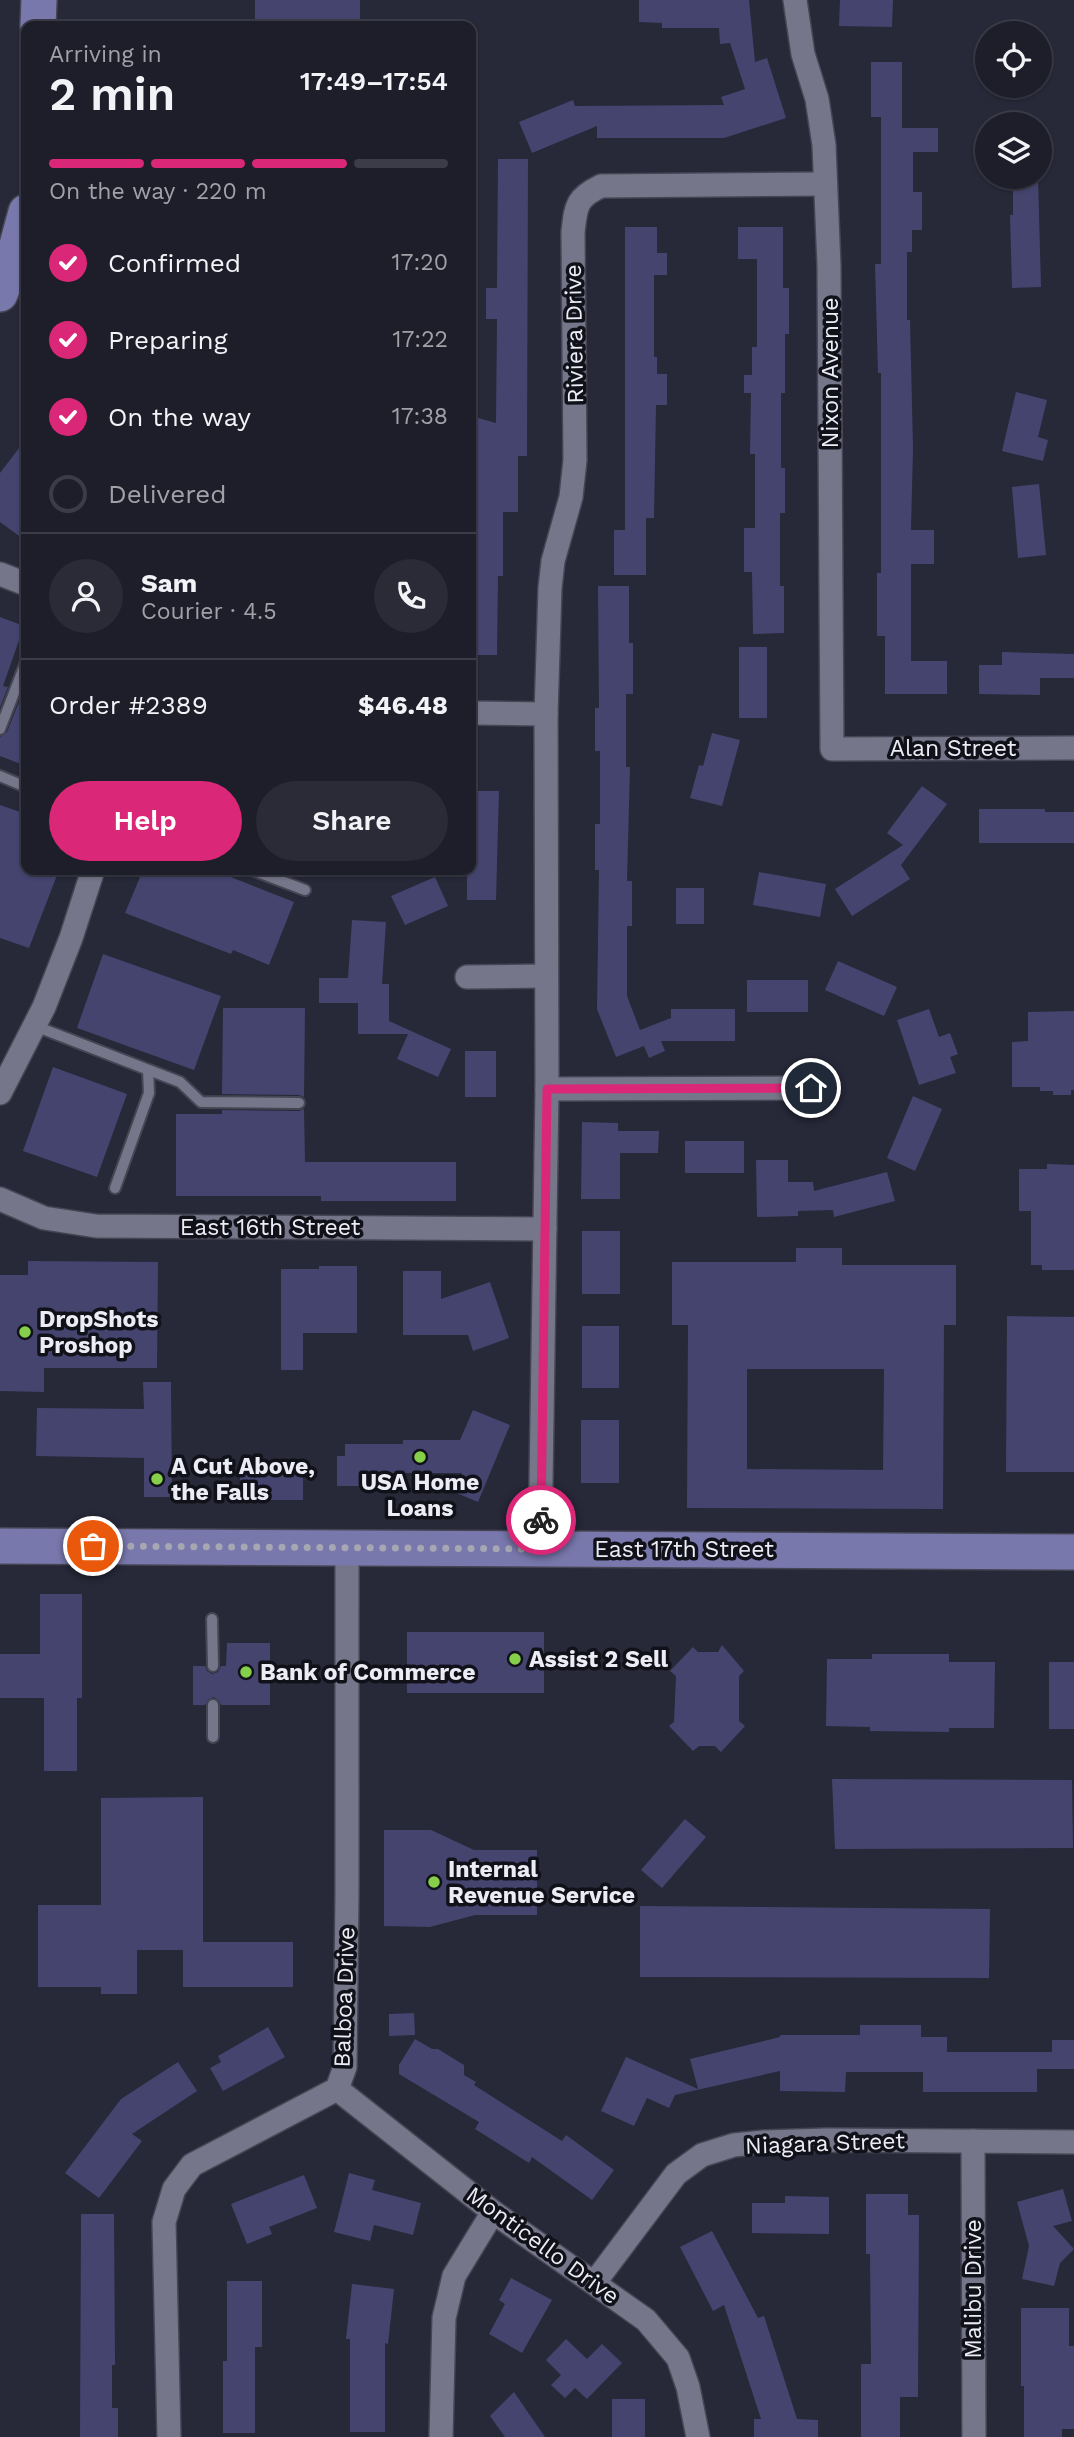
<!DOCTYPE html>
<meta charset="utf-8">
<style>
body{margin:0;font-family:"Work Sans",sans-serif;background:#2a2b36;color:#f1f3f6;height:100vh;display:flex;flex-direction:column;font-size:26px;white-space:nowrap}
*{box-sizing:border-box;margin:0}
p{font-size:23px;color:#a0a2a8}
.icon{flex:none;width:38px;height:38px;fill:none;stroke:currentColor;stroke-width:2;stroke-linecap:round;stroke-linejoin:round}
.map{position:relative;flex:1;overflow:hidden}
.side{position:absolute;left:21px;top:21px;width:455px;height:854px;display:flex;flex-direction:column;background:#1d1e2a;border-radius:14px;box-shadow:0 2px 5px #0004,0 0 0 2px #3b3c47}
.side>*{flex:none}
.buttons{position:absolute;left:975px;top:21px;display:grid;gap:14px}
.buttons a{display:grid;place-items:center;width:77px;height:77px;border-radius:50%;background:#1d1e2a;box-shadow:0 2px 5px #0004,0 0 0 2px #3b3c47;font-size:35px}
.pin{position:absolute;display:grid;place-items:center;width:60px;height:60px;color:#fff;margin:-30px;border:4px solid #fff;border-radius:50%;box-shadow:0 2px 7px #0007}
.courier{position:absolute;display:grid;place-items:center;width:70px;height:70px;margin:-35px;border:5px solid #db2777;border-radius:50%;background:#fff;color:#222;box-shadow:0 2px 9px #0007}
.overview em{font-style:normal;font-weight:600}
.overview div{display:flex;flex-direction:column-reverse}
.overview{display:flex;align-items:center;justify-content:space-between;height:119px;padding:0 28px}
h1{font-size:46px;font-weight:600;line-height:52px}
.bar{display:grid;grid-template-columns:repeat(4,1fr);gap:10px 7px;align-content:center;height:84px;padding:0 28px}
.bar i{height:9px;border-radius:5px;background:#3b3c47}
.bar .current{background:#db2777}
.bar p{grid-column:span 4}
.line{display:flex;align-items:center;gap:18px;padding:0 28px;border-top:2px solid #3b3c47}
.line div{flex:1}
.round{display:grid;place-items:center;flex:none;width:74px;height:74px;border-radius:37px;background:#2a2b36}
ol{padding:0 28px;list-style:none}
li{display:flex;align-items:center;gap:21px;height:77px}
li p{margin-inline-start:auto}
li .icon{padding:7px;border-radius:50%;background:#db2777;color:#fff;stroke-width:4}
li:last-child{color:#a0a2a8}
li i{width:38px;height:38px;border:4px solid #3b3c47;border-radius:50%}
.primary-button{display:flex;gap:14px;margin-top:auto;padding:14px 28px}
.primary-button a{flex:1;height:80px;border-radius:42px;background:#db2777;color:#fff;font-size:28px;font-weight:600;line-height:80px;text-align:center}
.primary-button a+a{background:#2a2b36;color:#f1f3f6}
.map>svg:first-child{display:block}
</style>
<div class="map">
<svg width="1074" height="2437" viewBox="0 0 1074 2437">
<rect width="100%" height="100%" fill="#272838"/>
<!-- building -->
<g fill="#45446f" fill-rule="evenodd">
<rect x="255" y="0" width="105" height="26"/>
<polygon points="639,0 749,0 755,62 767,58 786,118 724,138 597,138 597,126 532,153 519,122 573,100 575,106 724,105 721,97 745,89 730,43 720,44 719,28 662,28 662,23 639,22"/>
<polygon points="840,0 893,0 892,27 839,26"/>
<polygon points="871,62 902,62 902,128 938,128 938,152 913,152 913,192 922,192 922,230 912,230 912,252 907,252 907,320 910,320 913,448 911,530 934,530 934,564 911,564 911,661 947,661 947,694 885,694 885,636 877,636 877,573 881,573 881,373 878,373 875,264 881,264 881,117 871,117"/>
<polygon points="498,159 528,159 527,456 518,456 518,512 503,512 503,576 498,576 497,655 471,655 471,528 478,528 478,496 471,496 471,416 496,423 497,319 486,319 486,288 497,288"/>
<polygon points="1013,177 1038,177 1041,287 1012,288 1010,215 1013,215"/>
<polygon points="625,227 657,227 657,253 667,253 667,275 654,275 654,357 657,357 657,374 667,374 667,405 656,405 654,518 646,518 646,575 614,575 614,530 625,530"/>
<polygon points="738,227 783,227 783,288 789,288 789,334 785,334 785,393 781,393 781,468 785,468 785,513 780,513 780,586 784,586 784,633 753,634 752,572 744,572 744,528 755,528 755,454 750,454 751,393 744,393 744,375 752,375 752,347 757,347 757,259 738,259"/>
<polygon points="1016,392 1047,400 1038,437 1048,440 1043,461 1002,451"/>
<polygon points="26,439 26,541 0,522 0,473"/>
<polygon points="1039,484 1046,555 1018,558 1012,487"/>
<polygon points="598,586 629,586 629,643 633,643 633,694 626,694 626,767 630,767 627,881 632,881 632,926 627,926 627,996 640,1030 671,1018 671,1009 735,1009 735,1041 661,1041 665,1051 649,1058 644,1046 616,1057 597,1009 599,870 595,870 595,824 600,824 600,751 595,751 595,708 599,708"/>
<polygon points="0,617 24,626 3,686 8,687 0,707"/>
<rect x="739" y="647" width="28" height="71"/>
<polygon points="1002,652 1074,654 1074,678 1040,678 1040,695 979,694 979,665 1002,665"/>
<polygon points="23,692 26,692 26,766 0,756 0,737 7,732"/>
<polygon points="712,733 740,740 722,806 690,798 699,765 703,766"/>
<polygon points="922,786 947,804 901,865 910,879 852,916 835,889 903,845 887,833"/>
<polygon points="471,791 499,791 496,900 467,900 467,870 471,870"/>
<polygon points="0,805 26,814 26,870 59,870 29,948 0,938"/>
<polygon points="979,809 1045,809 1045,812 1074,812 1074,843 979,843"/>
<polygon points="143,870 213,870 294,902 269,965 233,950 231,954 125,913"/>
<polygon points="759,872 826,884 820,917 753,905"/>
<polygon points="435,877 448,906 405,925 391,896"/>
<rect x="676" y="888" width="28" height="36"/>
<polygon points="352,920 386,922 382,984 389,984 389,1021 451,1049 438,1077 397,1059 408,1034 358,1034 358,1003 319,1003 319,978 348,978"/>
<polygon points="103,954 221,996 194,1070 77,1028"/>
<polygon points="838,961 897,987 884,1016 825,990"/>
<rect x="747" y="980" width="61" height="32"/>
<polygon points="223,1008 305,1008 304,1097 299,1095 222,1094"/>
<polygon points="929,1009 939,1037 950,1033 958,1054 950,1057 956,1073 919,1085 897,1020"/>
<polygon points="1074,1011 1074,1090 1071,1090 1071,1095 1053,1095 1053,1091 1040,1091 1040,1087 1012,1087 1012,1042 1028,1041 1028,1012"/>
<rect x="465" y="1051" width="31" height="46"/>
<polygon points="53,1067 127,1094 97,1177 23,1151"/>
<polygon points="913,1096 942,1109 915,1171 887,1158"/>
<polygon points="304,1109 305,1162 456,1162 456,1201 321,1201 321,1196 176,1196 176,1114 222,1114 222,1110 299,1111"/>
<polygon points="582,1122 618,1123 618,1131 659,1131 658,1153 620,1153 620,1199 581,1199"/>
<rect x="685" y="1141" width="59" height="32"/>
<polygon points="756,1160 788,1160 788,1182 813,1182 814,1191 887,1172 895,1201 834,1217 833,1210 798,1211 798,1216 757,1217"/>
<polygon points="1047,1164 1074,1165 1074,1270 1042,1270 1042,1265 1031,1265 1031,1211 1019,1211 1019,1169 1047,1169"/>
<rect x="582" y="1231" width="38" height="63"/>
<path d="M796,1248H842V1265H956V1325H944L943,1509L687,1508L688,1325H672V1262H796ZM747,1369H884L883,1470L747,1469Z"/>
<polygon points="28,1261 158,1262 157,1368 44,1368 44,1392 0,1391 0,1275 28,1275"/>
<polygon points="319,1266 357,1266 357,1333 303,1333 303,1370 281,1370 281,1269 319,1269"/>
<polygon points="403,1271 441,1271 441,1299 490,1282 509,1338 473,1351 468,1335 403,1335"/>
<polygon points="1007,1316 1074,1317 1074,1472 1006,1472"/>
<rect x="582" y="1326" width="37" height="62"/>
<polygon points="143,1382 171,1382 172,1497 144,1497 144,1458 36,1456 37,1408 144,1409"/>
<polygon points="473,1410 510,1425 478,1502 454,1492 462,1473 378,1473 378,1486 337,1486 337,1456 345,1456 345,1444 403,1444 403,1440 460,1440"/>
<rect x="581" y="1420" width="38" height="63"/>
<rect x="240" y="1467" width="63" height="33"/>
<polygon points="40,1594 82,1594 82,1698 77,1698 77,1771 44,1771 44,1698 0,1698 0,1654 40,1654"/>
<rect x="407" y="1632" width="137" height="61"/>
<polygon points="227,1643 270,1643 270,1705 221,1705 219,1701 214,1697 209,1699 205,1705 193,1705 193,1666 205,1666 207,1671 212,1674 218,1672 221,1666 226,1666"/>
<polygon points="722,1645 744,1671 739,1676 739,1721 745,1726 721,1752 715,1746 699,1746 693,1751 669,1726 674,1722 676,1676 670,1671 693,1647 698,1652 718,1652"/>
<polygon points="872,1654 949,1654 949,1662 995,1662 994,1728 949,1728 949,1732 870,1731 870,1727 826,1726 827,1659 872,1659"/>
<rect x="1049" y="1662" width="25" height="67"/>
<polygon points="832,1779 1072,1780 1073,1848 835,1849"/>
<polygon points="203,1797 203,1942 293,1942 293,1987 183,1987 183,1950 137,1950 137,1994 101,1994 101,1987 38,1987 38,1905 101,1905 101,1798"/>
<polygon points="685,1819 706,1837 662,1888 641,1870"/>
<polygon points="384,1830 431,1830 474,1850 537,1850 537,1915 475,1915 430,1927 384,1926"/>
<polygon points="640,1906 990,1909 989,1978 640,1977"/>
<polygon points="414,2013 415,2035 389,2036 389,2014"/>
<polygon points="860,2025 921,2025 921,2037 947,2037 947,2052 1052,2052 1052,2040 1074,2040 1074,2069 1037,2069 1037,2092 923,2092 923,2072 846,2072 845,2092 780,2091 780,2071 675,2095 669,2108 647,2098 634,2126 601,2111 626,2057 698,2089 690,2059 780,2037 780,2035 860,2035"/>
<polygon points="268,2027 285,2057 223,2091 210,2068 221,2062 218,2056"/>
<polygon points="415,2039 432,2049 438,2049 464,2065 464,2075 476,2082 474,2085 562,2141 566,2135 614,2170 592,2200 532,2157 529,2163 475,2129 479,2122 399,2074 399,2065"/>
<polygon points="178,2062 197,2091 132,2134 142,2141 99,2198 65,2173 121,2099"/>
<polygon points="349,2173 375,2180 372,2190 421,2203 413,2235 374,2225 370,2241 334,2232"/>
<polygon points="304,2175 317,2208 269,2227 272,2234 247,2244 231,2204"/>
<polygon points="1063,2189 1072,2221 1053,2226 1074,2249 1060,2263 1054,2286 1022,2279 1029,2246 1017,2202"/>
<polygon points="866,2194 908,2194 908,2215 919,2215 918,2397 900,2397 900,2437 861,2437 861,2364 871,2364 870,2254 866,2254"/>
<polygon points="785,2196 829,2197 829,2234 752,2233 752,2203 785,2203"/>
<polygon points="81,2214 114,2214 115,2365 112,2365 112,2408 118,2408 118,2437 80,2437"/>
<polygon points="712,2231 758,2318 764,2316 797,2419 818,2420 818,2437 754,2437 754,2419 761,2419 724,2305 713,2311 680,2247"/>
<polygon points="511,2278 552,2300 522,2353 489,2334 505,2304 499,2300"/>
<polygon points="227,2281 262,2281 262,2347 255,2347 255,2433 223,2433 223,2361 227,2361"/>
<polygon points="352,2284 394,2289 388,2344 385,2343 385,2432 350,2432 350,2339 346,2339"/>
<polygon points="1021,2308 1069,2308 1069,2346 1074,2346 1074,2429 1062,2429 1062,2437 1024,2437 1024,2386 1021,2386"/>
<polygon points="566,2339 587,2359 602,2344 622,2363 587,2399 575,2388 565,2398 551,2385 561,2375 546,2360"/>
<polygon points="514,2392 545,2437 505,2437 490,2416"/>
<rect x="612" y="2399" width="33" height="38"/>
</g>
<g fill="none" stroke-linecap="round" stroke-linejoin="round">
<defs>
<g id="service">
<polyline points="0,729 26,662"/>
<polyline points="0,776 26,787"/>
<polyline points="252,870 305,890"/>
<polyline points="35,1026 180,1082 201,1102 299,1103"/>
<polyline points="115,1188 149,1093 148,1070"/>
<polyline points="212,1619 213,1666"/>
<polyline points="213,1705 213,1737"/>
</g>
<g id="minor">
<polyline points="795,0 803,54 817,99 824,145 829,266 832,749 1074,748"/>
<polyline points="0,574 26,584"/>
<polyline points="475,713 546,714"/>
<polyline points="467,977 545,976"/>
<polyline points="547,1089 811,1088"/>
<polyline points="0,1093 44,1007 71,938 93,870"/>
<polyline points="0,1199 44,1218 96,1226 545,1229"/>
<path d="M540,1549L547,1089L546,714L550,588L553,561L571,497L575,460L573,232C576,206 576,198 601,186L824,184"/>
<polyline points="337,2089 493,2212 646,2320 678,2358 688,2387 698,2437"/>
<polyline points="973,2141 974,2437"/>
<polyline points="595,2282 676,2174 702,2155 734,2145 764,2142 826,2140 1074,2142"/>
<polyline points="169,2437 164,2222 174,2189 192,2165 337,2089 345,2067 347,1893 347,1546"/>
<polyline points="441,2437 444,2318 454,2276 493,2212"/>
</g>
<g id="primary">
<polyline points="38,26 39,0"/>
<polyline points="0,294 13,260 26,212"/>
<polyline points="0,1546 1074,1552"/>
</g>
</defs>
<!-- service casing -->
<use href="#service" stroke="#454553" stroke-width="14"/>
<!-- minor casing -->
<use href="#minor" stroke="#454553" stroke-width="26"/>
<!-- primary casing -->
<use href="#primary" stroke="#454553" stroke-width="38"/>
<!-- service -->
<use href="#service" stroke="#757689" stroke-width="10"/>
<!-- minor -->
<use href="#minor" stroke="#757689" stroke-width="23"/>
<!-- primary -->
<use href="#primary" stroke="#7978ad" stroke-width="35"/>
</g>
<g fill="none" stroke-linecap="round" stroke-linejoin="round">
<!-- done -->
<polyline stroke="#a7a7b4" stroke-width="7" stroke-dasharray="0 12.6" points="93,1546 540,1549 541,1520"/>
<!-- route -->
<polyline stroke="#db2777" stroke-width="9" points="541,1520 547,1089 811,1088"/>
</g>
<!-- markers -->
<g fill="#86cf4b" stroke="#111119" stroke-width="2.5">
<circle cx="25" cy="1332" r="7"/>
<circle cx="420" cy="1457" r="7"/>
<circle cx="157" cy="1479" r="7"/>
<circle cx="515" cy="1659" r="7"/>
<circle cx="246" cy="1672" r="7"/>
<circle cx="434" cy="1882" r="7"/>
</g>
<g text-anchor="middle" stroke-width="7" stroke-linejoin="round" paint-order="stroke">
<!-- street labels -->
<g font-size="23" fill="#ececf7" stroke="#111119">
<text transform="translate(574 334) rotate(-91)" y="8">Riviera Drive</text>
<text transform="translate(830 373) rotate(-90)" y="8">Nixon Avenue</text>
<text x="953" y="756">Alan Street</text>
<text x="270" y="1235">East 16th Street</text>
<text x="684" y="1557">East 17th Street</text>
<text transform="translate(344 1997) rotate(-88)" y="8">Balboa Drive</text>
<text transform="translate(825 2143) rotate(-2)" y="8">Niagara Street</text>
<text transform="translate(543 2245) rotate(36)" y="8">Monticello Drive</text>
<text transform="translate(973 2289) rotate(-90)" y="8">Malibu Drive</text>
</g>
<!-- poi labels -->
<g font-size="23" font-weight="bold" fill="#ececf7" stroke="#111119" text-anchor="start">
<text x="39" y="1327">DropShots<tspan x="39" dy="26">Proshop</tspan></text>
<text x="171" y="1474">A Cut Above,<tspan x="171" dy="26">the Falls</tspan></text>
<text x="420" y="1490" text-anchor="middle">USA Home<tspan x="420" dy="26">Loans</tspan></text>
<text x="529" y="1667">Assist 2 Sell</text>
<text x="260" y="1680">Bank of Commerce</text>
<text x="448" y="1877">Internal<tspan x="448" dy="26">Revenue Service</tspan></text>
</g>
</g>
</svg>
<div class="buttons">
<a><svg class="icon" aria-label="locate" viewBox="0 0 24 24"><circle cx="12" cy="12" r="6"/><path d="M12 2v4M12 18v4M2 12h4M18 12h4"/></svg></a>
<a><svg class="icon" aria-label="layers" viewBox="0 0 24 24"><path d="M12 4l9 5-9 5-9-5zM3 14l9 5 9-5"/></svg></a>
</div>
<div class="pin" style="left:93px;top:1546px;background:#ea580c"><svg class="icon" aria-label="bag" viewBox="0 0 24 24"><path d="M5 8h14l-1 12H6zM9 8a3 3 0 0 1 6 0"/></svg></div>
<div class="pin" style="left:811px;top:1088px;background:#1f2937"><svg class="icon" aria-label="home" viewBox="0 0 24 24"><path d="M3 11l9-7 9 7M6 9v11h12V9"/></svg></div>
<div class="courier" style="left:541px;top:1520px"><svg class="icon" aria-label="bike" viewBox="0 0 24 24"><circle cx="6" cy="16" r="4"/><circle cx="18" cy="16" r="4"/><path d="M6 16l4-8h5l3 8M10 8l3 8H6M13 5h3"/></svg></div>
<section class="side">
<div class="overview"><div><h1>2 min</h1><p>Arriving in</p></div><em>17:49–17:54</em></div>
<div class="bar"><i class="current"></i><i class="current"></i><i class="current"></i><i></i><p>On the way · 220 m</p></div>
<ol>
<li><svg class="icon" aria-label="check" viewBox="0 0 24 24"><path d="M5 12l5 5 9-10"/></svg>Confirmed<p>17:20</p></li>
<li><svg class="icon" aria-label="check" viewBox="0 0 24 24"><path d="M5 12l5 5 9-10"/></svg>Preparing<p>17:22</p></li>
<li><svg class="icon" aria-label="check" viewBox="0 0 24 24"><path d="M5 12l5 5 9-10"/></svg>On the way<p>17:38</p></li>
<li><i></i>Delivered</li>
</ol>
<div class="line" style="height:126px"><a class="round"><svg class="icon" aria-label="person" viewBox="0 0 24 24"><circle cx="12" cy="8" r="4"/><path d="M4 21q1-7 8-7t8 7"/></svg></a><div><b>Sam</b><p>Courier · 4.5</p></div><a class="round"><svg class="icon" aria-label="phone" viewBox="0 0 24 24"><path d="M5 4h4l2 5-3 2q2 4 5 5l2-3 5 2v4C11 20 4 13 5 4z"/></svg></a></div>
<div class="line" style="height:91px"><div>Order #2389</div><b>$46.48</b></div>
<div class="primary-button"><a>Help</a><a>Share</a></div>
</section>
</div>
